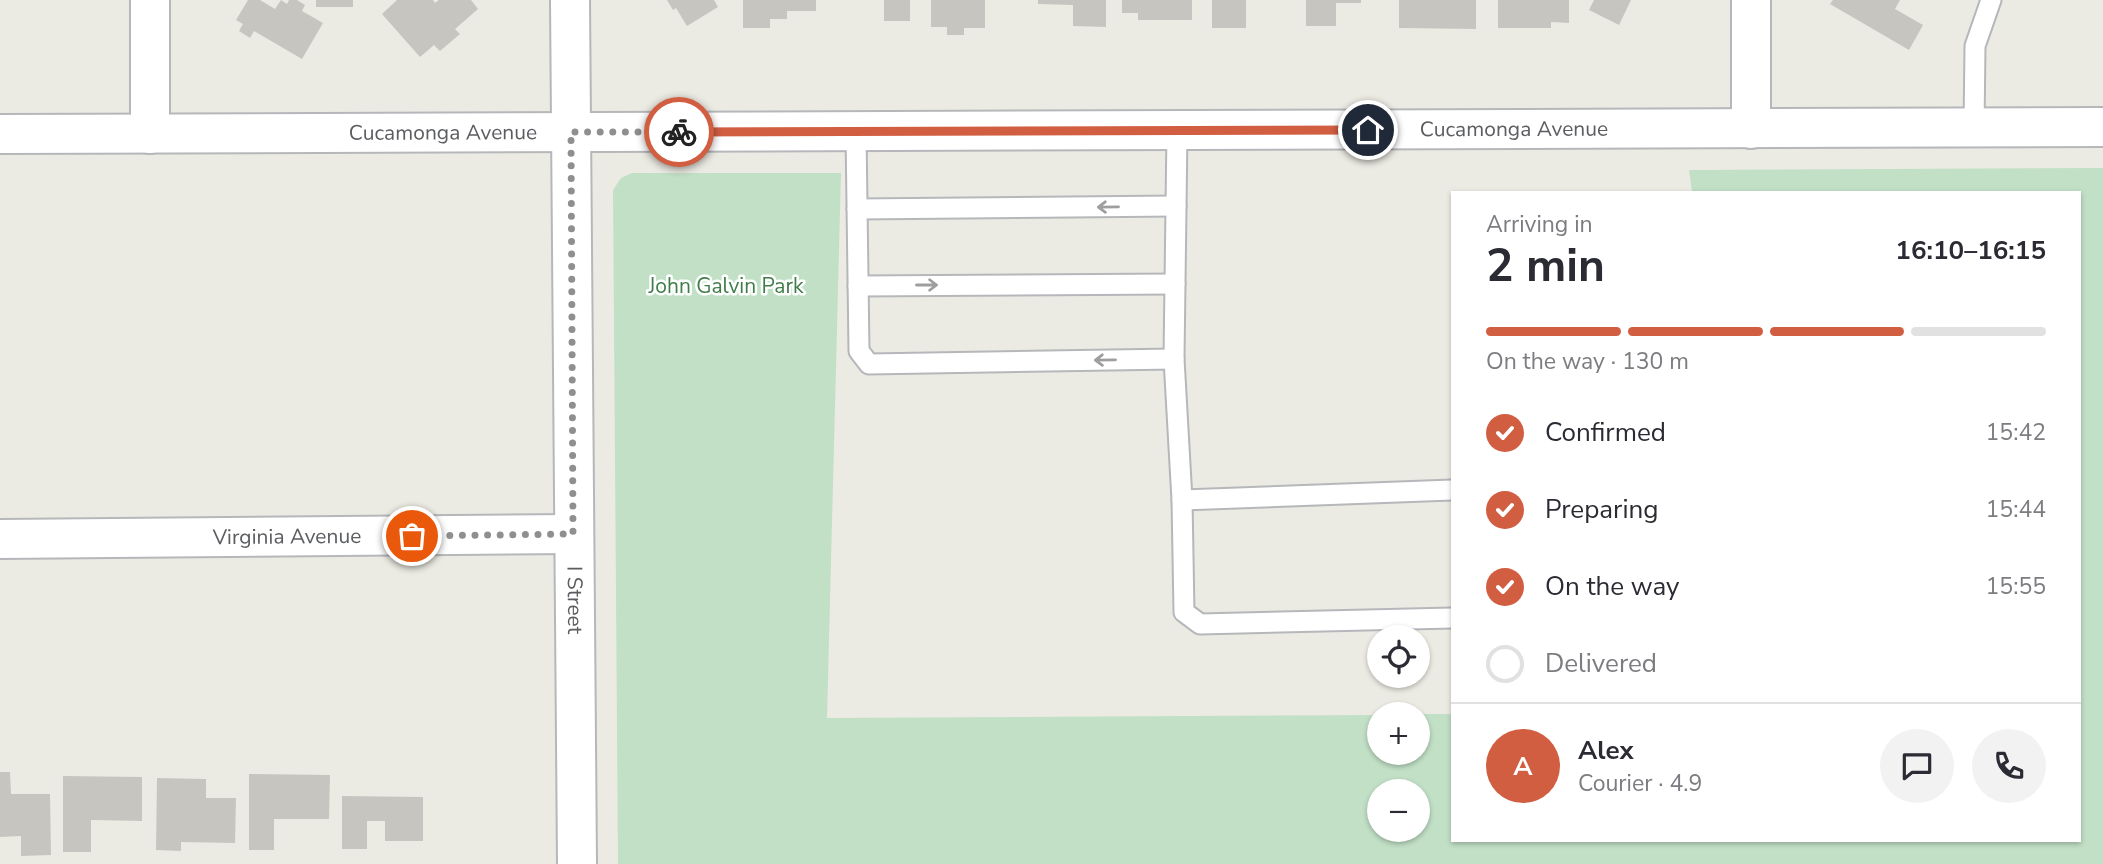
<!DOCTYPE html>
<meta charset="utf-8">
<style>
body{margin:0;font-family:"Nunito Sans",sans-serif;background:#f2f2f3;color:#2b2b33;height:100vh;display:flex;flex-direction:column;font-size:26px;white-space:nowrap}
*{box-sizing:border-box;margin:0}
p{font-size:23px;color:#7c7c81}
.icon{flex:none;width:38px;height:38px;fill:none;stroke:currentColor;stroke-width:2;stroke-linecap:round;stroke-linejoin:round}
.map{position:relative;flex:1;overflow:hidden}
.panel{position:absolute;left:1451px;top:191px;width:630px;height:651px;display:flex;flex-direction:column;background:#fff;border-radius:0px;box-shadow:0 2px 5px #0004}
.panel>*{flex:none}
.tools{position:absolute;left:1367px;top:625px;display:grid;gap:14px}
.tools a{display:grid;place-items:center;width:63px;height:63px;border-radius:50%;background:#fff;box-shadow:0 2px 5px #0004;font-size:35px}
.pin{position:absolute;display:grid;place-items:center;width:60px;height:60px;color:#fff;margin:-30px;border:4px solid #fff;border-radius:50%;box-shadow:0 2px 7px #0007}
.courier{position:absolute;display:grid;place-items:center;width:70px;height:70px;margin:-35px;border:5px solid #d25e42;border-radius:50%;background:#fff;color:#222;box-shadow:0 2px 9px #0007}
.summary em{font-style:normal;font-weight:700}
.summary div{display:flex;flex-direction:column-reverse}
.summary{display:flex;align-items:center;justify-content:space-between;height:119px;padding:0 35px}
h1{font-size:46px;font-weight:700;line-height:52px}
.bar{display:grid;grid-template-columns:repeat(4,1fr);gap:10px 7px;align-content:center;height:84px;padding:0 35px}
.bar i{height:9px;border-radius:5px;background:#e1e1e2}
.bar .active{background:#d25e42}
.bar p{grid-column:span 4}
.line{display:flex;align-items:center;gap:18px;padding:0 35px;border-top:2px solid #e1e1e2}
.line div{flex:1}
.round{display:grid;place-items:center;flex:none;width:74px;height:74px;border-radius:37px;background:#f2f2f3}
ol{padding:0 35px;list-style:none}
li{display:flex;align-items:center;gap:21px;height:77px}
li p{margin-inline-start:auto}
li .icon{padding:7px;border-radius:50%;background:#d25e42;color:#fff;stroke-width:4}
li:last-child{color:#7c7c81}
li i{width:38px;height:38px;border:4px solid #e1e1e2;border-radius:50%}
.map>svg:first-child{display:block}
</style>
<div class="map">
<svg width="2103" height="864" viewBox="0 0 2103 864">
<rect width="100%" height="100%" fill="#ecebe3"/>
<!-- green -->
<path fill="#c2e0c6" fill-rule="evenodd" d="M2103,168V864H618L613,190L621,178L632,173H841L827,718L1379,715V752H1418V714H1452V840H2079V192H1692L1689,170ZM1379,791H1418V830H1379Z"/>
<!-- building -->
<g fill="#c7c5bf">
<polygon points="248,0 260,0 275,9 281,0 287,4 289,0 297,0 305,5 302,11 323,23 302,59 254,31 250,38 239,31 243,24 236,20"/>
<rect x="316" y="0" width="37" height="7"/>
<polygon points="397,0 433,0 435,3 439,0 471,0 478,9 455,29 460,34 440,51 434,45 420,57 382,14"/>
<polygon points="667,0 714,0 718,7 687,26 676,8 673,10"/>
<polygon points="743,0 816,0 816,11 787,11 787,19 770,19 770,28 743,28"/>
<rect x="884" y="0" width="26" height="21"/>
<polygon points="931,0 985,0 985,28 964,28 964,35 947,35 947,27 931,27"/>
<polygon points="1038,0 1106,0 1106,27 1073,26 1073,5 1038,4"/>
<polygon points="1122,0 1192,0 1192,20 1138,20 1138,13 1122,13"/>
<rect x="1212" y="0" width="34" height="28"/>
<polygon points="1306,0 1361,0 1361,3 1336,3 1336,26 1306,26"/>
<polygon points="1399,0 1476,0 1476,29 1399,28"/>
<polygon points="1498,0 1569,0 1569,23 1551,22 1551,28 1498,28"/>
<polygon points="1594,0 1631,0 1619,25 1589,10"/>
<polygon points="1833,0 1900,0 1895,9 1923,25 1909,50 1830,4"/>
<polygon points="0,772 10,772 11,794 50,794 51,855 21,856 21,836 0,837"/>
<polygon points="249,774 330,775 329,819 274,819 274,850 249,850"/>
<polygon points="63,776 142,777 142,821 91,820 91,852 63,852"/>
<polygon points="157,778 206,779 206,798 236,798 235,843 181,842 181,851 156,850"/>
<polygon points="342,796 423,797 423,841 385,841 385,821 367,821 367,849 342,849"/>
</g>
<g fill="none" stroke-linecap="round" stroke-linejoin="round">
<defs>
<g id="service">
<polyline points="1974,128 1975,46 1991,0"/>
<polyline points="1177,131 1174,359 1182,500 1184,612 1200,624 1452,618"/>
<polyline points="856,132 859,351 869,364 1174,359"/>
<polyline points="857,209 1176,206"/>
<polyline points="858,286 1175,284"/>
<polyline points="1182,500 1452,490"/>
</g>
<g id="minor">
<polyline points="150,0 150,134"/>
<path id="s1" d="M570,0L577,864"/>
<polyline points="1751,0 1751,129"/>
<path id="s2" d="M0,539L573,534"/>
</g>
<g id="tertiary">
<path id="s3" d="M0,134L2103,127"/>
</g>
</defs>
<!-- service casing -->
<use href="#service" stroke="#b5b7bb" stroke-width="23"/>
<!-- minor casing -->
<use href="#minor" stroke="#b5b7bb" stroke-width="42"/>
<!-- tertiary casing -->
<use href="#tertiary" stroke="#b5b7bb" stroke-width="42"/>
<!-- service -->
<use href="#service" stroke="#fff" stroke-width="19"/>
<!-- minor -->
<use href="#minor" stroke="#fff" stroke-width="38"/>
<!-- tertiary -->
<use href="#tertiary" stroke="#fff" stroke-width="38"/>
</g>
<!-- one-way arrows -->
<defs><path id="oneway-shaft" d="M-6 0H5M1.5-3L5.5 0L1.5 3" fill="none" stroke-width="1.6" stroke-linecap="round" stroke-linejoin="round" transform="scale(1.75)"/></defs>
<g stroke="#9d9ea0">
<use href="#oneway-shaft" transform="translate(1108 207) rotate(179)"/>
<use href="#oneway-shaft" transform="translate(927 285)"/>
<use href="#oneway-shaft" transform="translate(1105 360) rotate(179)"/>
</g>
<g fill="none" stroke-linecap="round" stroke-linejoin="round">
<!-- done -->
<polyline stroke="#8e8f8e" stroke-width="7" stroke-dasharray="0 12.6" points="412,536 573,534 571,132 679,132"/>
<!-- route -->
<polyline stroke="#d25e42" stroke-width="9" points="679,132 1368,130"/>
</g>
<g text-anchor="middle" stroke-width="5" stroke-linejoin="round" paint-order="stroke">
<!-- street labels -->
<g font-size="21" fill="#5b5d61" stroke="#fff">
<text dy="7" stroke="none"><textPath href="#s3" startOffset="1514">Cucamonga Avenue</textPath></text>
<text dy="7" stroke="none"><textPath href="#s3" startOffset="443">Cucamonga Avenue</textPath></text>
<text dy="7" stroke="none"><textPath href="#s2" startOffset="287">Virginia Avenue</textPath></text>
<text dy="7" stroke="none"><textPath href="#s1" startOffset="600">I Street</textPath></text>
</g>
<!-- park labels -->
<g font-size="21" fill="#3f7c49" stroke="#fff">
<text x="726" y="293">John Galvin Park</text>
</g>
</g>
</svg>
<div class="tools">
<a><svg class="icon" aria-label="locate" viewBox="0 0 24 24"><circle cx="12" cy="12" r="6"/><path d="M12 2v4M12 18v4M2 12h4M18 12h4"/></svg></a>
<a>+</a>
<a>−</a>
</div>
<div class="pin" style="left:412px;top:536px;background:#ea580c"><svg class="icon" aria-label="bag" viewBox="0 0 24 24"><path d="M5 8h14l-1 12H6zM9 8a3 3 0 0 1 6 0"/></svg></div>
<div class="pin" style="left:1368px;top:130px;background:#1f2937"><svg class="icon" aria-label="home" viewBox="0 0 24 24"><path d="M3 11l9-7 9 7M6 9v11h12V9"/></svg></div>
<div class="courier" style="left:679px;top:132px"><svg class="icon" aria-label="bike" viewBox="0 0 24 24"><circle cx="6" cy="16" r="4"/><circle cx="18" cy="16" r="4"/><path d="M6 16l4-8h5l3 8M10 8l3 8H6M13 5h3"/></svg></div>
<section class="panel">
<div class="summary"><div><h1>2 min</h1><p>Arriving in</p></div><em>16:10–16:15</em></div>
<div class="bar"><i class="active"></i><i class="active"></i><i class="active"></i><i></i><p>On the way · 130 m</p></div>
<ol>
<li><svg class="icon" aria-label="check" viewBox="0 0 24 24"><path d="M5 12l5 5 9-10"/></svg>Confirmed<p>15:42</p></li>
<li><svg class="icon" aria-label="check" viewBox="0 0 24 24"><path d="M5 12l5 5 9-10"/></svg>Preparing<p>15:44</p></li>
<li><svg class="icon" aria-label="check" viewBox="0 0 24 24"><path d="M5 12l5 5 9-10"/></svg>On the way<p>15:55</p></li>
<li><i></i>Delivered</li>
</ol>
<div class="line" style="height:126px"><b class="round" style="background:#d25e42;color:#fff">A</b><div><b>Alex</b><p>Courier · 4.9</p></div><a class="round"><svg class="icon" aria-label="chat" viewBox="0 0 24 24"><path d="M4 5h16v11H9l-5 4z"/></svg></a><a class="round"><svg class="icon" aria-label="phone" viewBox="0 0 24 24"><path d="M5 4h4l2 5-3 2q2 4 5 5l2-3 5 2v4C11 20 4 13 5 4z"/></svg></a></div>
</section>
</div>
